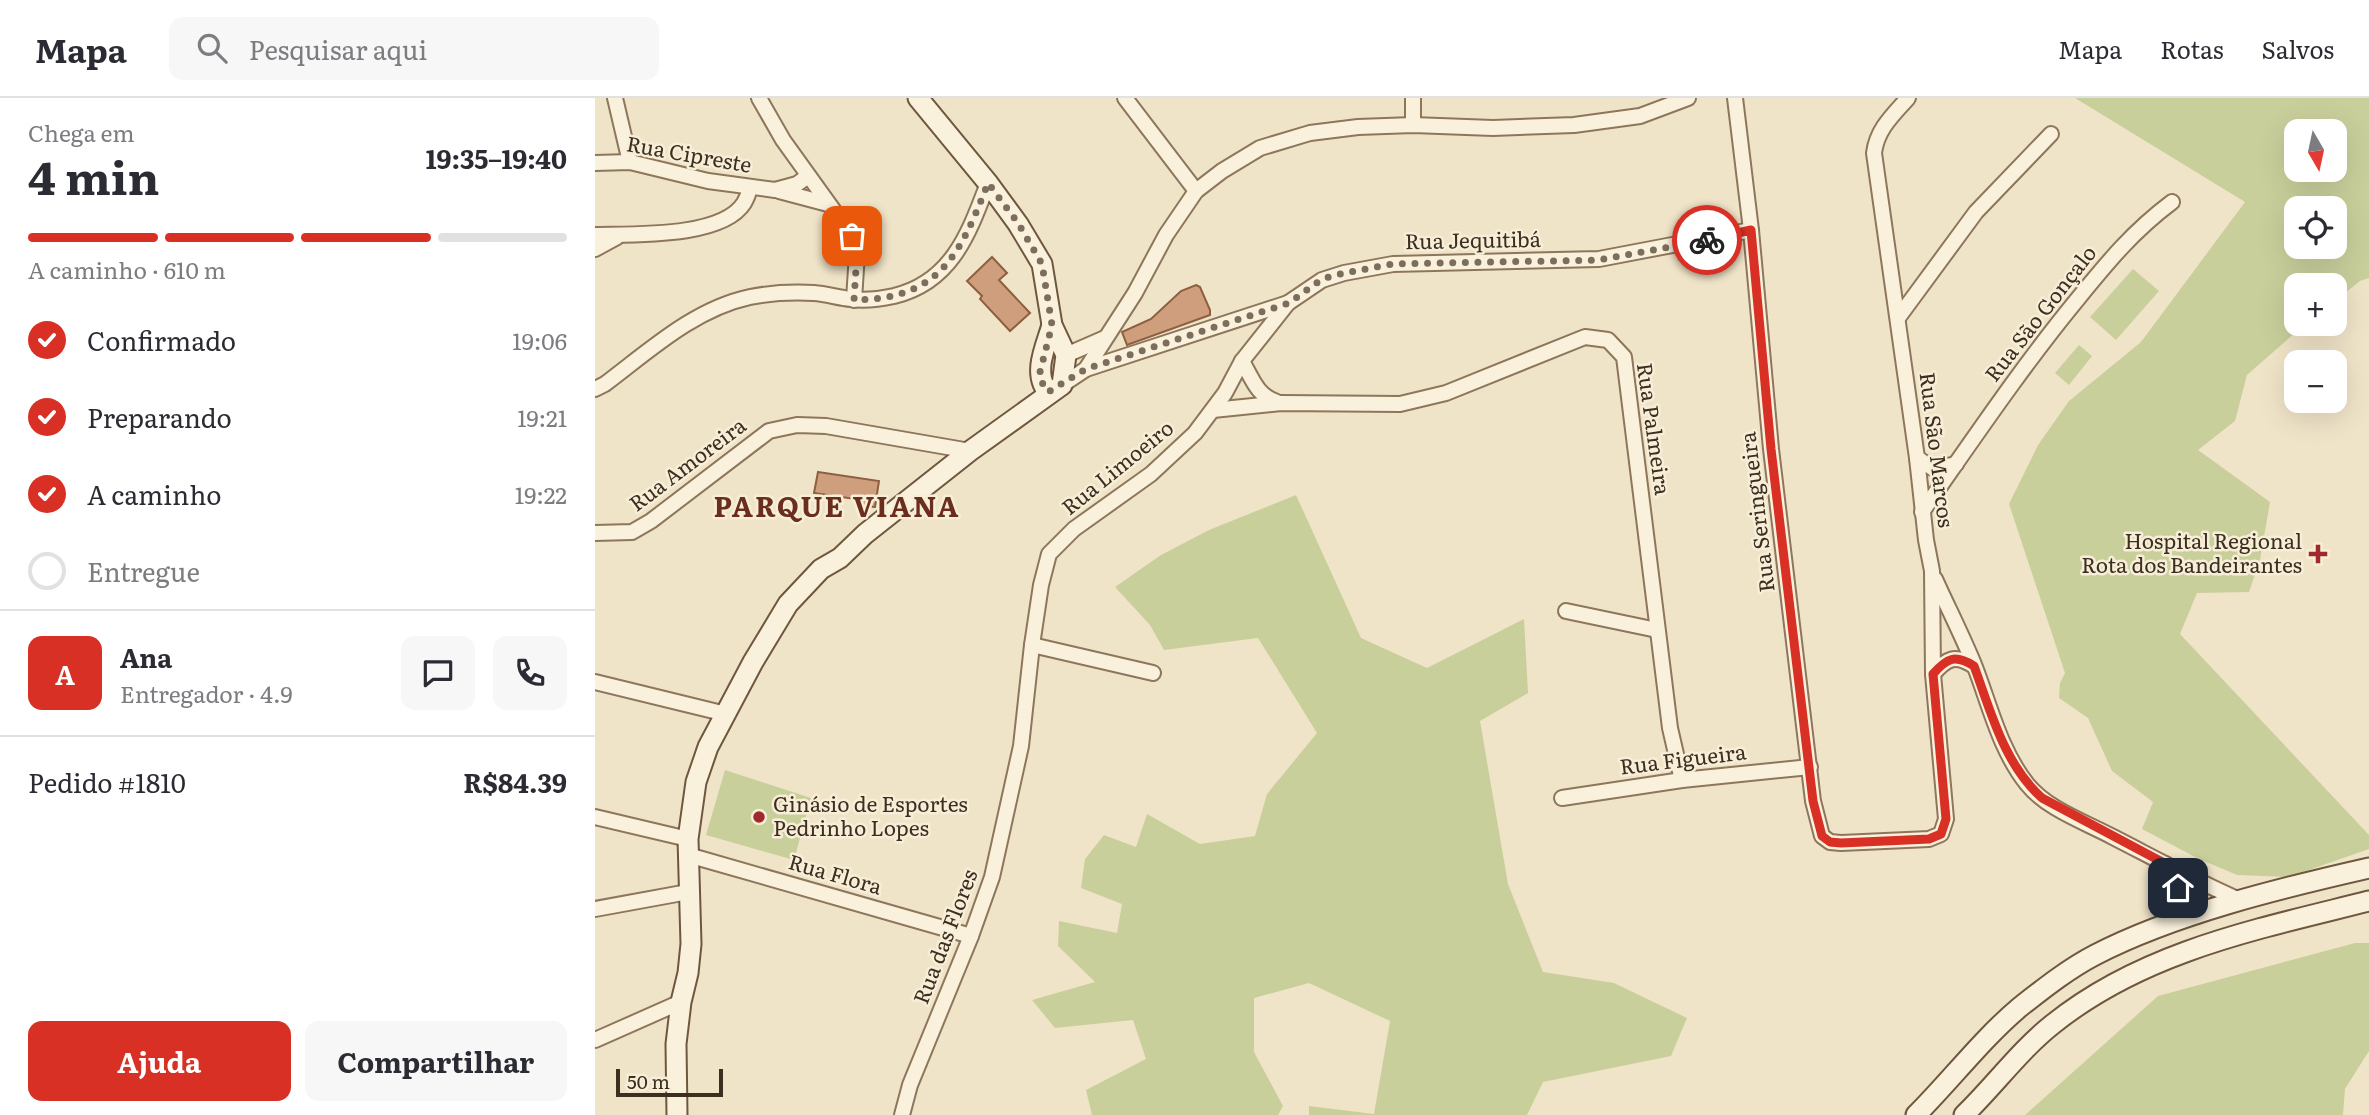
<!DOCTYPE html>
<html lang="pt">
<meta charset="utf-8">
<style>
body{margin:0;font-family:Literata,serif;background:#f7f7f7;color:#2b2b33;height:100vh;display:flex;flex-direction:column;font-size:26px;white-space:nowrap}
*{box-sizing:border-box;margin:0}
p{font-size:23px;color:#7c7c81}
.icon{flex:none;width:38px;height:38px;fill:none;stroke:currentColor;stroke-width:2;stroke-linecap:round;stroke-linejoin:round}
.map{position:relative;flex:1;overflow:hidden}
.side{display:flex;flex-direction:column;background:#fff;width:595px}
.side>*{flex:none}
.needle{width:46px;rotate:171deg}
.controls{position:absolute;left:1689px;top:21px;display:grid;gap:14px}
.controls a{display:grid;place-items:center;width:63px;height:63px;border-radius:14px;background:#fff;box-shadow:0 7px 28px #0002;font-size:35px}
.scale{position:absolute;left:21px;bottom:18px;width:107px;box-sizing:border-box;padding-left:7px;border:4px solid #3d2e20;border-top:0;font-size:19px;line-height:24px;white-space:nowrap;color:#3d2e20;-webkit-text-stroke:5px #f7eed8;paint-order:stroke}
.pin{position:absolute;display:grid;place-items:center;width:60px;height:60px;color:#fff;margin:-30px;border-radius:14px;box-shadow:0 4px 10px #0006}
.courier{position:absolute;display:grid;place-items:center;width:70px;height:70px;margin:-35px;border:5px solid #d93025;border-radius:50%;background:#fff;color:#222;box-shadow:0 2px 9px #0007}
.head em{font-style:normal;font-weight:700}
.head div{display:flex;flex-direction:column-reverse}
.head{display:flex;align-items:center;justify-content:space-between;height:119px;padding:0 28px}
h1{font-size:46px;font-weight:700;line-height:52px}
.bar{display:grid;grid-template-columns:repeat(4,1fr);gap:10px 7px;align-content:center;height:84px;padding:0 28px}
.bar i{height:9px;border-radius:5px;background:#e1e1e2}
.bar .selected{background:#d93025}
.bar p{grid-column:span 4}
.line{display:flex;align-items:center;gap:18px;padding:0 28px;border-top:2px solid #e1e1e2}
.line div{flex:1}
.round{display:grid;place-items:center;flex:none;width:74px;height:74px;border-radius:14px;background:#f7f7f7}
ol{padding:0 28px;list-style:none}
li{display:flex;align-items:center;gap:21px;height:77px}
li p{margin-inline-start:auto}
li .icon{padding:7px;border-radius:50%;background:#d93025;color:#fff;stroke-width:4}
li:last-child{color:#7c7c81}
li i{width:38px;height:38px;border:4px solid #e1e1e2;border-radius:50%}
.cta{display:flex;gap:14px;margin-top:auto;padding:14px 28px}
.cta a{flex:1;height:80px;border-radius:14px;background:#d93025;color:#fff;font-size:28px;font-weight:700;line-height:80px;text-align:center}
.cta a+a{background:#f7f7f7;color:#2b2b33}
header{display:flex;align-items:center;gap:42px;box-sizing:border-box;height:98px;padding:0 35px;background:#fff;border-bottom:2px solid #e1e1e2}
header strong{font-size:33px}
nav{display:flex;gap:38px;margin-inline-start:auto;font-size:24px}
.search{width:490px;height:63px;background:#f7f7f7;display:flex;align-items:center;gap:18px;box-sizing:border-box;padding:0 24px;border-radius:14px;color:#7c7c81;font-size:26px}
main{display:flex;flex:1;min-height:0}
.map>svg:first-child{display:block}
</style>
<header>
<strong>Mapa</strong>
<div class="search"><svg class="icon" aria-label="search" viewBox="0 0 24 24"><circle cx="10" cy="10" r="6"/><path d="M15 15l6 6"/></svg>Pesquisar aqui</div>
<nav><a>Mapa</a><a>Rotas</a><a>Salvos</a></nav>
</header>
<main>
<section class="side">
<div class="head"><div><h1>4 min</h1><p>Chega em</p></div><em>19:35–19:40</em></div>
<div class="bar"><i class="selected"></i><i class="selected"></i><i class="selected"></i><i></i><p>A caminho · 610 m</p></div>
<ol>
<li><svg class="icon" aria-label="check" viewBox="0 0 24 24"><path d="M5 12l5 5 9-10"/></svg>Confirmado<p>19:06</p></li>
<li><svg class="icon" aria-label="check" viewBox="0 0 24 24"><path d="M5 12l5 5 9-10"/></svg>Preparando<p>19:21</p></li>
<li><svg class="icon" aria-label="check" viewBox="0 0 24 24"><path d="M5 12l5 5 9-10"/></svg>A caminho<p>19:22</p></li>
<li><i></i>Entregue</li>
</ol>
<div class="line" style="height:126px"><b class="round" style="background:#d93025;color:#fff">A</b><div><b>Ana</b><p>Entregador · 4.9</p></div><a class="round"><svg class="icon" aria-label="chat" viewBox="0 0 24 24"><path d="M4 5h16v11H9l-5 4z"/></svg></a><a class="round"><svg class="icon" aria-label="phone" viewBox="0 0 24 24"><path d="M5 4h4l2 5-3 2q2 4 5 5l2-3 5 2v4C11 20 4 13 5 4z"/></svg></a></div>
<div class="line" style="height:91px"><div>Pedido #1810</div><b>R$84.39</b></div>
<div class="cta"><a>Ajuda</a><a>Compartilhar</a></div>
</section>
<div class="map">
<svg width="1774" height="1017" viewBox="0 0 1774 1017">
<rect width="100%" height="100%" fill="#f0e4c8"/>
<!-- green -->
<g fill="#c9cf9b" fill-rule="evenodd">
<path d="M1480,0H1774V180L1765,183L1740,203V187H1701V226H1710L1652,277L1640,323L1603,352L1675,404L1665,462L1654,494L1602,495L1585,536L1774,737V751L1694,779L1642,777L1604,761L1547,731L1558,704L1517,673L1493,620L1464,600L1465,585L1470,575L1414,406L1443,347L1474,303L1546,244L1650,104ZM1701,33H1740V72H1701ZM1701,110H1740V149H1701Z"/>
<polygon points="1538,171 1564,193 1521,242 1495,219"/>
<polygon points="1484,247 1497,258 1474,287 1460,275"/>
<polygon points="701,397 766,540 832,570 929,521 933,595 885,623 913,786 948,874 1019,885 1092,920 1076,958 948,984 932,1017 714,1017 714,1008 779,1016 795,923 714,885 659,900 659,954 688,1008 683,1017 497,1017 491,992 551,961 538,922 460,930 437,902 500,884 463,848 464,823 522,835 527,806 486,790 490,761 509,737 541,749 552,716 605,746 660,738 672,696 722,635 663,540 569,552 555,527 520,489 566,457 614,432"/>
<polygon points="130,672 216,700 199,762 111,737"/>
<polygon points="1760,845 1774,845 1774,953 1750,991 1748,1017 1430,1017 1563,898"/>
</g>
<!-- building -->
<g fill="#cf9f7d" stroke="#8d5f41" stroke-width="2">
<polygon points="397,159 412,175 404,182 435,215 415,233 385,201 387,198 372,183"/>
<polygon points="601,187 605,189 615,212 615,217 532,247 527,234 556,221 586,193"/>
<polygon points="223,374 284,383 280,409 267,408 267,402 219,395"/>
</g>
<g fill="none" stroke-linecap="round" stroke-linejoin="round">
<defs>
<g id="minor">
<polyline points="20,0 35,64"/>
<polyline points="164,0 188,42 257,138 262,155 259,202"/>
<polyline points="530,0 601,93"/>
<polyline points="818,0 818,27"/>
<path d="M1140,0L1156,132L1176,351L1218,703L1227,738L1235,744L1246,745L1334,741L1346,736L1351,721L1338,576L1337,473L1331,442L1322,360L1279,55C1282,31 1298,17 1313,0"/>
<polyline points="0,65 35,64 113,83 180,92 202,86 213,78"/>
<polyline points="184,93 233,106"/>
<path d="M0,137C38,136 127,140 149,105C152,100 154,94 155,89"/>
<polyline points="0,151 22,139"/>
<polyline points="1303,220 1381,114 1456,36"/>
<polyline points="471,257 510,240"/>
<path d="M647,263C657,280 662,298 682,304"/>
<polyline points="491,271 693,205 727,182 749,175 798,166 1004,161 1156,132"/>
<polyline points="467,287 491,271 540,195 571,137 601,93 627,73 665,50 715,35 763,29 818,27 898,30 979,27 1045,18 1093,0"/>
<path d="M0,291L10,286C54,253 99,211 155,199C175,195 199,194 219,195C232,196 244,200 256,201C271,203 285,201 299,198C357,184 374,135 393,85"/>
<polyline points="618,312 686,305 805,306 851,295 990,239 1013,242 1029,259 1075,630 1087,682"/>
<polyline points="1322,360 1339,371 1361,366"/>
<path d="M1327,414C1377,343 1426,270 1481,203C1512,165 1537,134 1577,104"/>
<polyline points="0,435 37,434 56,423 174,333 202,327 231,328 375,353"/>
<path d="M1340,481C1353,510 1368,539 1380,569C1395,608 1405,652 1432,686C1452,711 1490,724 1518,739C1561,761 1603,784 1647,803"/>
<polyline points="971,513 1062,532"/>
<polyline points="437,547 558,575"/>
<path d="M1338,576C1352,560 1360,556 1379,568"/>
<polyline points="0,584 131,616"/>
<polyline points="967,700 1087,682 1215,669"/>
<polyline points="0,719 93,741"/>
<polyline points="93,757 376,838"/>
<polyline points="1570,766 1583,790 1588,821"/>
<polyline points="0,811 93,794"/>
<polyline points="0,942 86,904"/>
<polyline points="307,1017 315,987 376,838 397,779 426,648 437,547 446,487 454,456 479,431 556,376 600,335 630,295 647,263 693,205"/>
</g>
<g id="secondary">
<path d="M453,294C437,275 451,248 457,227"/>
<polyline points="82,1017 81,946 86,904 93,875 96,846 93,741 101,684 113,649 158,564 193,506 226,471 245,460 270,436 375,353 467,287 471,257 457,227 447,166 423,126 393,85 323,0"/>
<path d="M1321,1017C1356,982 1387,941 1425,909C1448,891 1473,871 1500,857C1579,816 1686,790 1774,770"/>
<path d="M1369,1017C1399,988 1425,952 1458,926C1549,853 1663,831 1774,803"/>
</g>
</defs>
<!-- minor casing -->
<use href="#minor" stroke="#8d765c" stroke-width="18"/>
<!-- secondary casing -->
<use href="#secondary" stroke="#6f573f" stroke-width="23"/>
<!-- minor -->
<use href="#minor" stroke="#faf1dc" stroke-width="14"/>
<!-- secondary -->
<use href="#secondary" stroke="#faf1dc" stroke-width="19"/>
</g>
<g fill="none" stroke-linecap="round" stroke-linejoin="round">
<!-- done -->
<path stroke="#7c6e5b" stroke-width="7" stroke-dasharray="0 12.6" d="M257,138L262,155L259,202C345,201 365,157 393,85L423,125L447,166L457,227L445,274L446,283L453,294L491,271L694,205L727,181L749,175L798,166L1004,162L1112,142"/>
<!-- route -->
<path stroke="#d93025" stroke-width="9" d="M1112,142L1156,132L1176,351L1218,703L1227,738L1235,744L1246,745L1334,741L1346,736L1351,721L1338,576C1352,560 1360,556 1379,568C1396,614 1409,666 1447,700L1569,765L1583,790"/>
</g>
<!-- markers -->
<g fill="#9e2a2b" stroke="#f7eed8" stroke-width="2.5">
<path d="M1719.5 445.5h7v7h7v7h-7v7h-7v-7h-7v-7h7z"/>
<circle cx="164" cy="719" r="7"/>
</g>
<g text-anchor="middle" stroke-width="5" stroke-linejoin="round" paint-order="stroke">
<!-- street labels -->
<g font-size="21" fill="#3d2e20" stroke="#f7eed8">
<text transform="translate(94 57) rotate(10)" y="7">Rua Cipreste</text>
<text transform="translate(878 143) rotate(-1)" y="7">Rua Jequitibá</text>
<text transform="translate(1446 216) rotate(-52)" y="7">Rua São Gonçalo</text>
<text transform="translate(1058 331) rotate(82)" y="7">Rua Palmeira</text>
<text transform="translate(1341 352) rotate(83)" y="7">Rua São Marcos</text>
<text transform="translate(93 367) rotate(-37)" y="7">Rua Amoreira</text>
<text transform="translate(523 370) rotate(-39)" y="7">Rua Limoeiro</text>
<text transform="translate(1163 414) rotate(-97)" y="7">Rua Seringueira</text>
<text transform="translate(1088 662) rotate(-7)" y="7">Rua Figueira</text>
<text transform="translate(240 777) rotate(16)" y="7">Rua Flora</text>
<text transform="translate(351 839) rotate(-69)" y="7">Rua das Flores</text>
</g>
<!-- poi labels -->
<g font-size="21" fill="#3d2e20" stroke="#f7eed8" text-anchor="end">
<text x="1707" y="451">Hospital Regional<tspan x="1707" dy="24">Rota dos Bandeirantes</tspan></text>
<text x="178" y="714" text-anchor="start">Ginásio de Esportes<tspan x="178" dy="24">Pedrinho Lopes</tspan></text>
</g>
<!-- district labels -->
<g font-size="28" font-weight="bold" letter-spacing="2" fill="#6b2e1e" stroke="#f7eed8">
<text x="242" y="419">PARQUE VIANA</text>
</g>
</g>
</svg>
<div class="controls">
<a><svg class="needle" viewBox="-14 -14 28 28"><path d="M0-13l5 13h-10z" fill="#e53935"/><path d="M0 13l5-13h-10z" fill="#7c7c81"/></svg></a>
<a><svg class="icon" aria-label="locate" viewBox="0 0 24 24"><circle cx="12" cy="12" r="6"/><path d="M12 2v4M12 18v4M2 12h4M18 12h4"/></svg></a>
<a>+</a>
<a>−</a>
</div>
<div class="scale">50 m</div>
<div class="pin" style="left:257px;top:138px;background:#ea580c"><svg class="icon" aria-label="bag" viewBox="0 0 24 24"><path d="M5 8h14l-1 12H6zM9 8a3 3 0 0 1 6 0"/></svg></div>
<div class="pin" style="left:1583px;top:790px;background:#1f2937"><svg class="icon" aria-label="home" viewBox="0 0 24 24"><path d="M3 11l9-7 9 7M6 9v11h12V9"/></svg></div>
<div class="courier" style="left:1112px;top:142px"><svg class="icon" aria-label="bike" viewBox="0 0 24 24"><circle cx="6" cy="16" r="4"/><circle cx="18" cy="16" r="4"/><path d="M6 16l4-8h5l3 8M10 8l3 8H6M13 5h3"/></svg></div>
</div>
</main>
